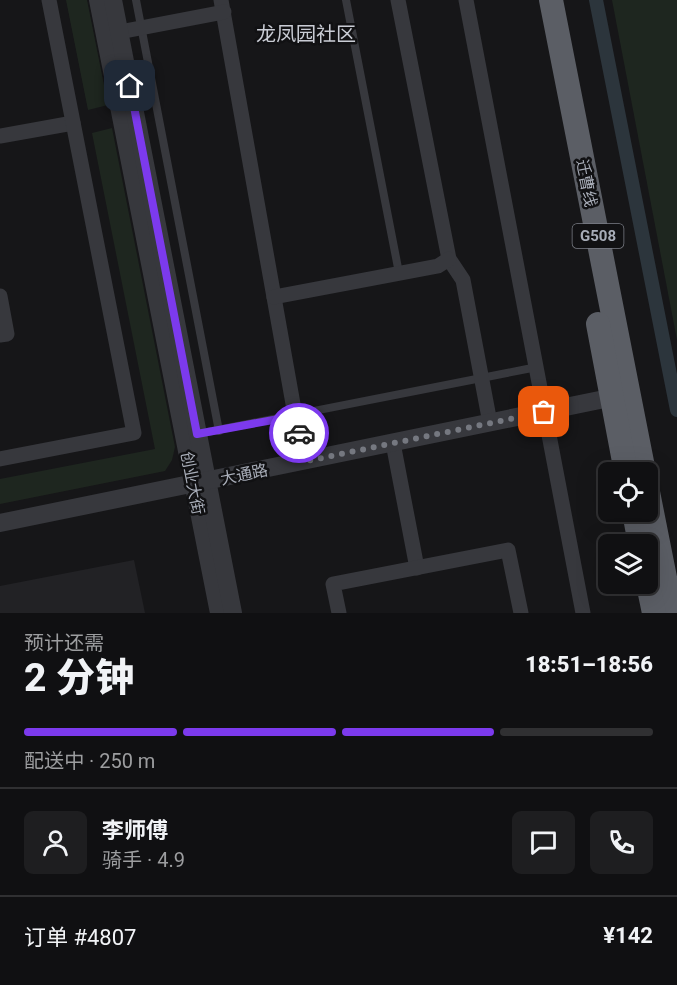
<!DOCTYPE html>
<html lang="zh">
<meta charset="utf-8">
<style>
body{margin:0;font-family:Roboto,"Noto Sans SC",sans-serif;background:#1e1e20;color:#f1f3f6;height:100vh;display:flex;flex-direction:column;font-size:22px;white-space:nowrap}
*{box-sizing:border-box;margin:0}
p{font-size:20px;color:#9c9d9f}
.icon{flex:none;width:33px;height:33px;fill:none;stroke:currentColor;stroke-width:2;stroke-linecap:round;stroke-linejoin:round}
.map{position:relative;height:613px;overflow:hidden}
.side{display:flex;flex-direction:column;background:#101012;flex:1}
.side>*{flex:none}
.buttons{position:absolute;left:598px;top:462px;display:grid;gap:12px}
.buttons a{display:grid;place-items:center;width:60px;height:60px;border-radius:9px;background:#101012;box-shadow:0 6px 24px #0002,0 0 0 2px #303032;font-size:30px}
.pin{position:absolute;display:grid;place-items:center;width:51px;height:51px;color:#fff;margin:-26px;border-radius:12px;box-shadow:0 3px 9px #0006}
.courier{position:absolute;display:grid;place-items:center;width:60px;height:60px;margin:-30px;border:4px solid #7c3aed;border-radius:50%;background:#fff;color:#222;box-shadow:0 2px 8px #0007}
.summary em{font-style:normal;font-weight:800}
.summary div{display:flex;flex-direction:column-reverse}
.summary{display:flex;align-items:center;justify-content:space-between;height:102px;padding:0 24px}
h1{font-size:39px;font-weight:800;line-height:45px}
.bar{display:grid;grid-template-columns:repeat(4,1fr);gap:9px 6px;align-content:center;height:72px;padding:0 24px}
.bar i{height:8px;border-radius:4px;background:#303032}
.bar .current{background:#7c3aed}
.bar p{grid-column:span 4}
.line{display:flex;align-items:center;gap:15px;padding:0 24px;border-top:2px solid #303032}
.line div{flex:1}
.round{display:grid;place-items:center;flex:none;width:63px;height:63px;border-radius:9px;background:#1e1e20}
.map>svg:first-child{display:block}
</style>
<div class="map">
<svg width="677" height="613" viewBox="0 0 677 613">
<rect width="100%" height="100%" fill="#161618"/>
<!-- built -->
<polygon fill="#222225" points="134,560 145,613 0,613 0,586"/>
<!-- green -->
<g fill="#1e261f">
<polygon points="66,0 87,0 108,105 88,110"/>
<polygon points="612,0 677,0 677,340"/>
<polygon points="112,128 175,447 172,460 165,471 0,504 0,479 155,449 92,133"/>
</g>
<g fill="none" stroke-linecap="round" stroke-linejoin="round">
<!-- canal -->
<polyline stroke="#2c353c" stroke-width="14" points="596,0 677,410"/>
<!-- service -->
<g stroke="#37383d" stroke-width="8">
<polyline points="136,0 219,431"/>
<polyline points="346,0 399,273"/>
<polyline points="197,434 537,367"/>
</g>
<!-- minor -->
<g stroke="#37383d" stroke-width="15">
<polyline points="221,0 295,415 307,461"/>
<polyline points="398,0 449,259 463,280 490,423"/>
<polyline points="466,0 583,613"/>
<polyline points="109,34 224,12"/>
<polyline points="0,136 73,123"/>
<polyline points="0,296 7,334 0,335"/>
<polyline points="274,297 438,266 449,259"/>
<polyline points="393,443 417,568"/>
<polyline points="0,459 134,433 49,0"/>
<polyline points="339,613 333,584 508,550 521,613"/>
</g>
<!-- tertiary -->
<g stroke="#37383d" stroke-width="18">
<polyline points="98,0 219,613"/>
<polyline points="113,0 233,613"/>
<polyline points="0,523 624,395"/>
</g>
<!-- trunk -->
<g stroke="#5b5e65" stroke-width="24">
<polyline points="551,0 644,472"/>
<polyline points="598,324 626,472"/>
<polyline points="648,492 672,613"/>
<polyline points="634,512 640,544"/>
<polyline points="648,584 654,613"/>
</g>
</g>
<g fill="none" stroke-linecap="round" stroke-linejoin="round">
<!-- done -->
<polyline stroke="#757880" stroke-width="6" stroke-dasharray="0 10.8" points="299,433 307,461 544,412"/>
<!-- route -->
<polyline stroke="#7c3aed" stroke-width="8" points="130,86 197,434 295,416 299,433"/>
</g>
<g text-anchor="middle" stroke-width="5" stroke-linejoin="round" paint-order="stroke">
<!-- shield labels -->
<rect fill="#111113" stroke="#7b7e86" stroke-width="1.5" x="572.5" y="224" width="51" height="24" rx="4.5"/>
<g font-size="15" font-weight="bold" fill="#a8adb8">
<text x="598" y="241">G508</text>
</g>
<!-- street labels -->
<g font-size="16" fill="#a8adb8" stroke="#111113">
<text transform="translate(587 183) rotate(79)" y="6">迁曹线</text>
<text transform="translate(244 474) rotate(-12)" y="6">大通路</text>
<text transform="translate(193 483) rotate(79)" y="6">创业大街</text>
</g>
<!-- quarter labels -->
<g font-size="20" fill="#c9ccd4" stroke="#111113">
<text x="306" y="41">龙凤园社区</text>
</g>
</g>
</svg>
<div class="buttons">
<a><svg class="icon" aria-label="locate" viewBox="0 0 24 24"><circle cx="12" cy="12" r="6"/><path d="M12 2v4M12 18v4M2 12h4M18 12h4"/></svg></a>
<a><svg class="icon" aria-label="layers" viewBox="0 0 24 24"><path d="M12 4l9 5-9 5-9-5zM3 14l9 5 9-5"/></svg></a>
</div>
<div class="pin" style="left:544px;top:412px;background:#ea580c"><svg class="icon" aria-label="bag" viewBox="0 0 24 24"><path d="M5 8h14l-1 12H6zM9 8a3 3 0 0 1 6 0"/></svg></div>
<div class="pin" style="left:130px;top:86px;background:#1f2937"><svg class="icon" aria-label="home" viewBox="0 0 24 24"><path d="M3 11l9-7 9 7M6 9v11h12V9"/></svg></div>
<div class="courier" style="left:299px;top:433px"><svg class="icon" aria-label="car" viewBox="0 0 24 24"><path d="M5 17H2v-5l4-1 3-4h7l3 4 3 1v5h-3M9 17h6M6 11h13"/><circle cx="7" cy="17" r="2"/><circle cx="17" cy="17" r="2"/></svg></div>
</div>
<section class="side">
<div class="summary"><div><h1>2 分钟</h1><p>预计还需</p></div><em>18:51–18:56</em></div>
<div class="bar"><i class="current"></i><i class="current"></i><i class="current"></i><i></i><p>配送中 · 250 m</p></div>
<div class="line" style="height:108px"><a class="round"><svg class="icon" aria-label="person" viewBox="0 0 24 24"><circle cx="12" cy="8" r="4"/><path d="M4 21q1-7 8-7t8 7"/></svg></a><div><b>李师傅</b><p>骑手 · 4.9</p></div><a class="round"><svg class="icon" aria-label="chat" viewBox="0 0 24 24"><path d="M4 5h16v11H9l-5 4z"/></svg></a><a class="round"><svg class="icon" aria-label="phone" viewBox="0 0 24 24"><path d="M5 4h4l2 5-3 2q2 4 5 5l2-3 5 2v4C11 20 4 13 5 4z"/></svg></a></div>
<div class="line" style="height:78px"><div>订单 #4807</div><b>¥142</b></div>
</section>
